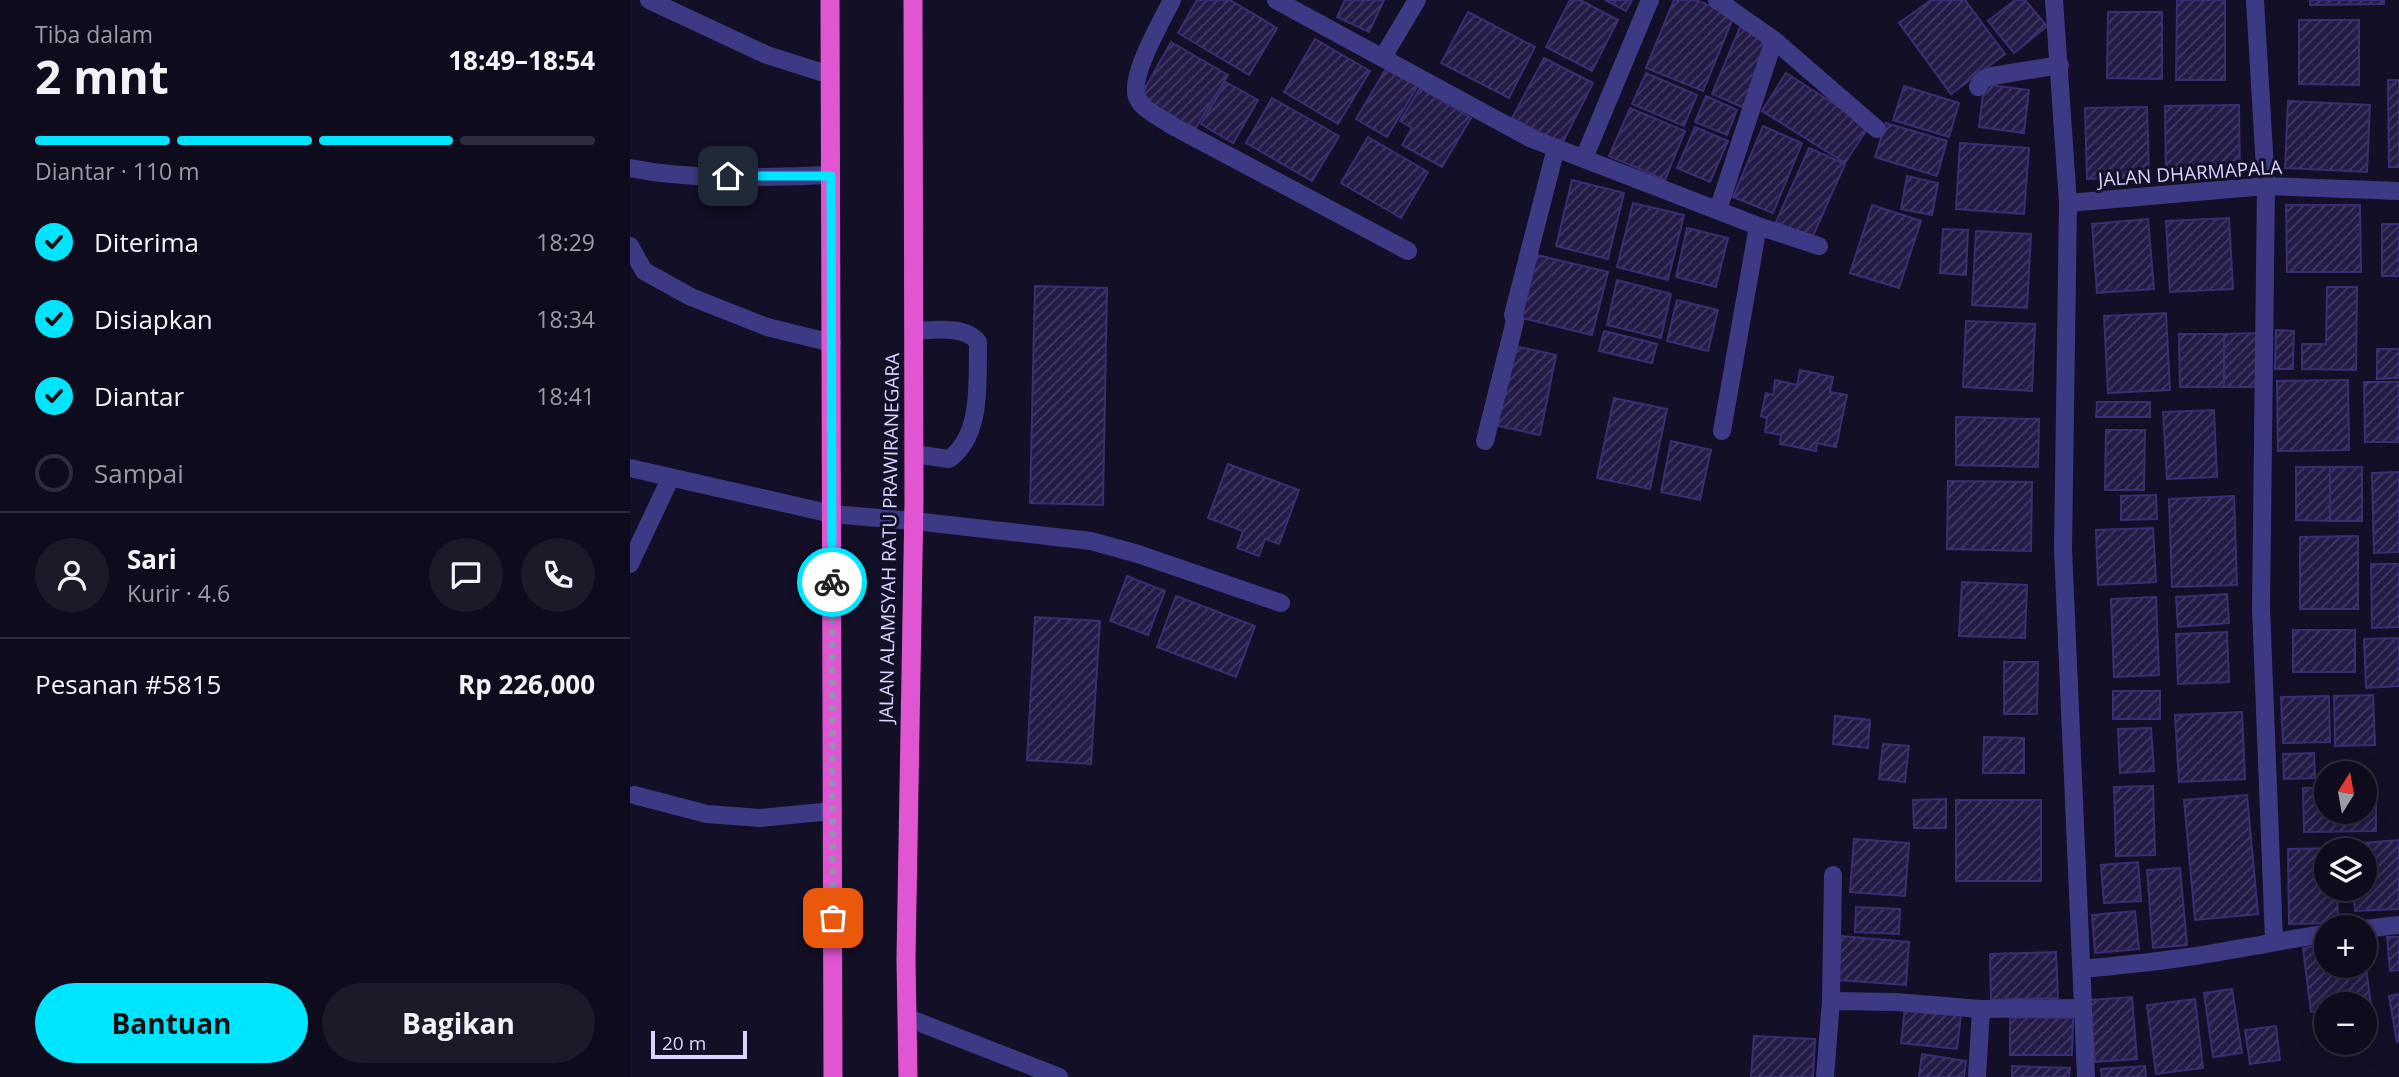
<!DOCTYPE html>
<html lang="id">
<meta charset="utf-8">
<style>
body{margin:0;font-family:"Open Sans",sans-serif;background:#1c1929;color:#f1f3f6;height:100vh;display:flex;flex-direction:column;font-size:26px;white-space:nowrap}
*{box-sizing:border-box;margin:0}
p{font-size:23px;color:#9b9ba3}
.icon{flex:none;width:38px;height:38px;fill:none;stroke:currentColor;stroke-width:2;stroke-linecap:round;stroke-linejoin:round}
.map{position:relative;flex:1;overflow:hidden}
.drawer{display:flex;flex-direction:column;background:#0e0b1c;width:630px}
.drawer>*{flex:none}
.needle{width:46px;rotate:11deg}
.buttons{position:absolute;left:1684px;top:761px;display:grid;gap:14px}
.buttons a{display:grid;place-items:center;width:63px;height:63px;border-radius:50%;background:#0e0b1c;box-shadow:0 4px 18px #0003,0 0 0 2px #2e2b3b;font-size:35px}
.scale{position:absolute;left:21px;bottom:18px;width:96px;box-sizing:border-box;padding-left:7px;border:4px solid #d9d4ff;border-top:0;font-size:19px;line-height:24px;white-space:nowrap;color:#d9d4ff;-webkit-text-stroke:5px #130f26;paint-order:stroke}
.pin{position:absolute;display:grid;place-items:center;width:60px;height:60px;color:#fff;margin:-30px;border-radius:14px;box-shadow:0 4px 10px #0006}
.courier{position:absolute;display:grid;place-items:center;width:70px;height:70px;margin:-35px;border:5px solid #00e5ff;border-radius:50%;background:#fff;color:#222;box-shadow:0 2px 9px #0007}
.overview em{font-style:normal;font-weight:700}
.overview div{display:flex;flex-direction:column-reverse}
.overview{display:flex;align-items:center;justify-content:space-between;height:119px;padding:0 35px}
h1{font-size:46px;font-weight:700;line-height:52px}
.bar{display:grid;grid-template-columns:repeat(4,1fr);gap:10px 7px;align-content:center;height:84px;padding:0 35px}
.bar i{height:9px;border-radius:5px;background:#2e2b3b}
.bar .selected{background:#00e5ff}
.bar p{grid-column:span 4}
.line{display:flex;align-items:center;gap:18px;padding:0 35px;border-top:2px solid #2e2b3b}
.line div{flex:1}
.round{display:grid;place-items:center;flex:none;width:74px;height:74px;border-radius:37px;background:#1c1929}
ol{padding:0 35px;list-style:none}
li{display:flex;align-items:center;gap:21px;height:77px}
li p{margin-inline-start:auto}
li .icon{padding:7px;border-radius:50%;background:#00e5ff;color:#111;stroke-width:4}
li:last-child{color:#9b9ba3}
li i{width:38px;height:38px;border:4px solid #2e2b3b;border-radius:50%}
.cta{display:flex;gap:14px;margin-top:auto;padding:14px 35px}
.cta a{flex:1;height:80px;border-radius:42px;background:#00e5ff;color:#111;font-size:28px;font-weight:700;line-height:80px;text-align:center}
.cta a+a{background:#1c1929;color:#f1f3f6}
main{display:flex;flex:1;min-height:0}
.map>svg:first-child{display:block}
</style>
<main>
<section class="drawer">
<div class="overview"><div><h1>2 mnt</h1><p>Tiba dalam</p></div><em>18:49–18:54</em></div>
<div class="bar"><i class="selected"></i><i class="selected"></i><i class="selected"></i><i></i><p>Diantar · 110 m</p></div>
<ol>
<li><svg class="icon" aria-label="check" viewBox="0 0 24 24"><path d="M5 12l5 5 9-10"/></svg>Diterima<p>18:29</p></li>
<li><svg class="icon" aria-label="check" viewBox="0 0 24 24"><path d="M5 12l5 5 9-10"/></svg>Disiapkan<p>18:34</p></li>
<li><svg class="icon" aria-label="check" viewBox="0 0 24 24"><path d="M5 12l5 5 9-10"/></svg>Diantar<p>18:41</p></li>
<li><i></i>Sampai</li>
</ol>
<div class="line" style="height:126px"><a class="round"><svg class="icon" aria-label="person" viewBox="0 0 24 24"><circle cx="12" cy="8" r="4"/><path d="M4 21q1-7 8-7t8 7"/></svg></a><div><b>Sari</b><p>Kurir · 4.6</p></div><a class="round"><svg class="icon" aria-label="chat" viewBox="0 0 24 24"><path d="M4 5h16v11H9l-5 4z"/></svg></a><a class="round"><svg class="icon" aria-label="phone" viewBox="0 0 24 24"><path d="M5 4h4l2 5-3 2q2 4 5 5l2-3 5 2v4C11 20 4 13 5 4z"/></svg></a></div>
<div class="line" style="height:91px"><div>Pesanan #5815</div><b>Rp 226,000</b></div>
<div class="cta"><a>Bantuan</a><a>Bagikan</a></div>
</section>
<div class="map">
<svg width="1769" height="1077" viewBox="0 0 1769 1077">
<defs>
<pattern id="building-hatch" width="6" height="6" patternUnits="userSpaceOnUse" patternTransform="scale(1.75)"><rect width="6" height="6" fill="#241b47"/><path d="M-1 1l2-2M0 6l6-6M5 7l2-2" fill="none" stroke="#433b63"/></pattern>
</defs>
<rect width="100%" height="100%" fill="#130f26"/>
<!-- building -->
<g fill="url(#building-hatch)" stroke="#3b2d73" stroke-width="2">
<polygon points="567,0 600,0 647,28 619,75 548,33"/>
<polygon points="715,0 754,0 739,32 707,17"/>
<polygon points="940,0 950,0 988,20 962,71 916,47"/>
<polygon points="975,0 1002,0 996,11"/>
<polygon points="1044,0 1066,0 1104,16 1073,91 1016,68"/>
<polygon points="1301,0 1335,0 1375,54 1321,94 1269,23"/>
<polygon points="1385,0 1395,0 1417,26 1384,53 1358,21"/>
<polygon points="1547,0 1595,0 1595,80 1546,80"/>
<polygon points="1680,0 1754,0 1754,4 1680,5"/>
<polygon points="838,12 905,47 879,98 811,63"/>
<polygon points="1478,12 1532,12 1532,79 1477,78"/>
<polygon points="1669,20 1729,20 1729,85 1669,84"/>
<polygon points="1110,27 1142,40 1114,108 1082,94"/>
<polygon points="685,39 740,71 708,124 654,92"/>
<polygon points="541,42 598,75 565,129 510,97"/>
<polygon points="914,58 963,83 932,144 882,118"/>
<polygon points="757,67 788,85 757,137 726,119"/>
<polygon points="1016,73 1067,95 1054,126 1002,104"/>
<polygon points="1156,73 1239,126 1215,163 1132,111"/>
<polygon points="1758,80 1769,80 1769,167 1759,167"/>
<polygon points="596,82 628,100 603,143 571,124"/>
<polygon points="1354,84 1399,90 1394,133 1349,127"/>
<polygon points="1274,86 1329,103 1319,137 1263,120"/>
<polygon points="790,88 841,118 812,167 772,145 782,128 770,121"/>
<polygon points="1076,96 1107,110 1097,135 1065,122"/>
<polygon points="642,98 709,136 682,181 616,143"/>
<polygon points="1658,101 1740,105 1737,172 1655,168"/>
<polygon points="1609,105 1610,175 1536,176 1535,106"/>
<polygon points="1517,107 1519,177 1457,179 1455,108"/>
<polygon points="1000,108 1055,131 1035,180 979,156"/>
<polygon points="1256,123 1317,141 1307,176 1245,157"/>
<polygon points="1133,126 1172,143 1143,213 1103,197"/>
<polygon points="1065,127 1098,141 1080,182 1047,168"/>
<polygon points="738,137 798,172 771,218 711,183"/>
<polygon points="1330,143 1399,148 1394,214 1326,209"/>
<polygon points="1179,148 1215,164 1182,238 1146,222"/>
<polygon points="1277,176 1308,183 1302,215 1271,209"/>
<polygon points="942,180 994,193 978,259 926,246"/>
<polygon points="1003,203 1054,215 1038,280 987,267"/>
<polygon points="1242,205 1291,221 1269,288 1220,273"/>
<polygon points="1656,205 1730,205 1731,272 1657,272"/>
<polygon points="1599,218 1603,289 1540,292 1536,221"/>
<polygon points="1518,219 1524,289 1467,293 1462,224"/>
<rect x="1752" y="224" width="17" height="52"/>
<polygon points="1057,228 1098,238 1086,287 1046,277"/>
<polygon points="1313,229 1338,230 1336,275 1310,273"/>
<polygon points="1346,231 1401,234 1397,308 1342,305"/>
<polygon points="907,255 978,272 962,335 892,318"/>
<polygon points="987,280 1041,294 1031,338 977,325"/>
<polygon points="405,286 477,288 473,505 400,503"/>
<polygon points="1697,287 1727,287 1726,370 1672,369 1672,344 1696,344"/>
<polygon points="1047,300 1088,310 1078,351 1037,341"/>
<polygon points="1536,313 1540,390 1478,393 1474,316"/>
<polygon points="1336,321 1405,324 1402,391 1333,387"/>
<polygon points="1646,330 1664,331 1663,369 1645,369"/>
<polygon points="974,331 1027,344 1022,363 969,351"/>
<polygon points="1630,333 1630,387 1594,387 1594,334"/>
<polygon points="1549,334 1594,334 1594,387 1550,387"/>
<polygon points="880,345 926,355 910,435 864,425"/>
<polygon points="1747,349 1769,349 1769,378 1747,379"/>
<polygon points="1170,370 1203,377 1200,392 1217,395 1206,447 1187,443 1186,451 1150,444 1151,435 1135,432 1137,418 1131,416 1136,393 1143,395 1145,380 1167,385"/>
<polygon points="1718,380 1719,450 1648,451 1647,381"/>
<polygon points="1734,382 1769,382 1769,442 1735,442"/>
<polygon points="984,398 1037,409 1020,489 967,478"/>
<polygon points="1467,402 1520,402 1520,417 1466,417"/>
<polygon points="1584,410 1587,477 1537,479 1533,412"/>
<polygon points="1326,417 1409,419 1408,467 1326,465"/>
<polygon points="1476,430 1515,430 1514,490 1475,490"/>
<polygon points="1041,441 1081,450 1070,500 1031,492"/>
<polygon points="598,464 669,490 649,544 635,539 629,556 607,548 613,531 578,518"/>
<polygon points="1666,467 1700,467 1700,521 1666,520"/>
<rect x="1700" y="467" width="32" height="54"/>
<polygon points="1769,472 1769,552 1744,553 1742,473"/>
<polygon points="1318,481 1402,482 1401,551 1317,549"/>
<polygon points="1526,495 1527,519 1491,520 1491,496"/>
<polygon points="1604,496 1607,585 1542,587 1539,499"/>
<polygon points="1523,528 1526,582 1468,585 1466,530"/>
<polygon points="1728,536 1728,609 1670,609 1670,537"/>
<polygon points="1741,564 1769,564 1769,627 1742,628"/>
<polygon points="497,576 535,591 518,635 480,621"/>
<polygon points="1332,582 1397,585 1395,638 1329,636"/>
<polygon points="1597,594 1599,623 1548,627 1546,597"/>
<polygon points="546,596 625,626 606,677 527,647"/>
<polygon points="1526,597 1529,675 1484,677 1481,599"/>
<polygon points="405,617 470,621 461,764 397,760"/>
<rect x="1663" y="630" width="62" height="42"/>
<polygon points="1597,632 1599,682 1548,684 1546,634"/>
<polygon points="1769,638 1769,686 1736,688 1734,639"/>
<polygon points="1374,662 1408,662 1407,714 1374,714"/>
<rect x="1483" y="691" width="47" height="28"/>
<polygon points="1743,695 1745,745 1705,746 1704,696"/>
<polygon points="1699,696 1700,742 1653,743 1651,697"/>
<polygon points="1612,712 1615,779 1549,782 1545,715"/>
<polygon points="1205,716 1240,720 1238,748 1203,744"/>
<polygon points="1521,728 1524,771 1490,773 1488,729"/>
<polygon points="1354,737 1394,738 1394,773 1353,773"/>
<polygon points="1253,744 1279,746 1275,782 1249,779"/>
<polygon points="1684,753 1685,778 1654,779 1653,754"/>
<polygon points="1523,786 1525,855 1486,856 1484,787"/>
<polygon points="1746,787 1746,831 1674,832 1673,788 1696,788 1696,812 1734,812 1734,788"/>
<polygon points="1617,795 1628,914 1565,920 1554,800"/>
<polygon points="1316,799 1316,828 1284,828 1283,800"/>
<rect x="1326" y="800" width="85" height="81"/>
<polygon points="1224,839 1279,843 1275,896 1220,892"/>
<polygon points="1769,840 1769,909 1725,911 1723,889 1734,889 1734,850 1721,850 1721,844"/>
<polygon points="1706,848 1706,850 1696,850 1696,889 1707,889 1708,923 1659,924 1658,849"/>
<polygon points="1508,862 1511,901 1474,903 1471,865"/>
<polygon points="1550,868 1557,945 1523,948 1517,870"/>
<polygon points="1226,907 1270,909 1269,934 1225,932"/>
<polygon points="1505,911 1509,949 1465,953 1462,915"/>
<polygon points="1211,936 1279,942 1276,985 1208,980"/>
<polygon points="1757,937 1769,937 1769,970 1760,971"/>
<polygon points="1696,945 1696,966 1734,966 1734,952 1741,1005 1696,1004 1696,1010 1681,1012 1673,948"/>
<polygon points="1426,952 1428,998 1361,1000 1360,954"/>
<polygon points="1602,989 1612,1053 1583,1057 1574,993"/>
<polygon points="1769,994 1769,1041 1767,1042 1759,996"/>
<polygon points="1502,997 1507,1059 1465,1062 1460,1000"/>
<polygon points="1565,999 1573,1068 1526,1074 1517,1005"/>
<polygon points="1275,1007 1331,1014 1327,1049 1271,1043"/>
<polygon points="1380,1017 1443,1018 1442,1055 1380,1055"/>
<polygon points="1646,1026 1650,1060 1620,1064 1615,1030"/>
<polygon points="1124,1036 1185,1039 1183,1077 1121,1077"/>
<polygon points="1292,1054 1336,1061 1334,1077 1289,1077"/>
<polygon points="1382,1066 1440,1068 1439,1077 1382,1077"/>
<polygon points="1515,1066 1516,1077 1472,1077 1471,1069"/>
</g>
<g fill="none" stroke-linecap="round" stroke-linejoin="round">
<!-- service -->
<g stroke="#3d3a85" stroke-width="18">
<polyline points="19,0 137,55 200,75"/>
<polyline points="0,246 14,271 61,297 137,327 202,343"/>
<path d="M284,454L319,459C353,435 347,380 348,342C335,325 303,330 284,331"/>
<polyline points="4,795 77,814 130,818 203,811"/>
</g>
<!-- minor -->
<g stroke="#3d3a85" stroke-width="18">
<path d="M542,0C532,21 499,76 507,97C512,110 530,117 541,125L778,251"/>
<polyline points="646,0 900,138 1128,226 1189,246"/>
<polyline points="1087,0 1144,40 1088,210"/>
<polyline points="1424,0 1438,203 1433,549 1456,1077"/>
<polyline points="1625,0 1636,186 1631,608 1644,940"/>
<polyline points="1144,40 1247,129"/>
<polyline points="753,57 787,0"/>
<polyline points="1348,87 1353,79 1362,76 1430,65"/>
<polyline points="954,158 1020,0"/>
<path d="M0,168C66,181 134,177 201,175"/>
<polyline points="1438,203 1636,186 1769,191"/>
<polyline points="1092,431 1128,226"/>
<polyline points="855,441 885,321 883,315 926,148"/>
<polyline points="0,468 202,514 284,521 461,541 508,554 651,603"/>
<polyline points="0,564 40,479"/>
<polyline points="1734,929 1769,925"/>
<path d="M1452,969C1503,964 1555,959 1606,949C1636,944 1665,938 1696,934"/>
<polyline points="1201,1001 1266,1002 1351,1009 1452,1008"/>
<polyline points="278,1018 429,1077"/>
<polyline points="1195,1077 1201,1001 1203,875"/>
<polyline points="1347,1077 1351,1009"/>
</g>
<!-- trunk -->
<g stroke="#e055d1" stroke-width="19">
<polyline points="200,0 203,1077"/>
<polyline points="278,1077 276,959 284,502 283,0"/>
</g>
</g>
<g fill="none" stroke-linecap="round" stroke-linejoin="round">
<!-- done -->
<polyline stroke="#948fb3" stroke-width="7" stroke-dasharray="0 12.6" points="202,582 203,918"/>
<!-- route -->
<polyline stroke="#00e5ff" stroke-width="9" points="98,176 201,176 202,582"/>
</g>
<g text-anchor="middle" stroke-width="6" stroke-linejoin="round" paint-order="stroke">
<!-- street labels -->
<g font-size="19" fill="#d9d4ff" stroke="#130f26">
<text transform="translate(1560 173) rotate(-4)" y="7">JALAN DHARMAPALA</text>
<text transform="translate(259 538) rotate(-89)" y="7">JALAN ALAMSYAH RATU PRAWIRANEGARA</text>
</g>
</g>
</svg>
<div class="buttons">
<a><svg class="needle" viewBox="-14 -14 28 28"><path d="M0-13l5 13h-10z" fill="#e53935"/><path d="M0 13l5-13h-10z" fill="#9b9ba3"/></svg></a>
<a><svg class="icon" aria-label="layers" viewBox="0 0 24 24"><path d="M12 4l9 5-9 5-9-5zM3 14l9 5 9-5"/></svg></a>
<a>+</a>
<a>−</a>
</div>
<div class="scale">20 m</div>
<div class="pin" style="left:203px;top:918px;background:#ea580c"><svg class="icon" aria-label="bag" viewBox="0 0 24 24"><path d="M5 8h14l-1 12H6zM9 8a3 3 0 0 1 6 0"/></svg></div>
<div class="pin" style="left:98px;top:176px;background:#1f2937"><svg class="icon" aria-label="home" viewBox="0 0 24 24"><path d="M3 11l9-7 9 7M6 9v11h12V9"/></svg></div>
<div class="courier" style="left:202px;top:582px"><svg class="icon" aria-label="bike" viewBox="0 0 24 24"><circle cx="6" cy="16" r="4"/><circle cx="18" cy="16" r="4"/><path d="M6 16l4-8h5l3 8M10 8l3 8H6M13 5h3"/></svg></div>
</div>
</main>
